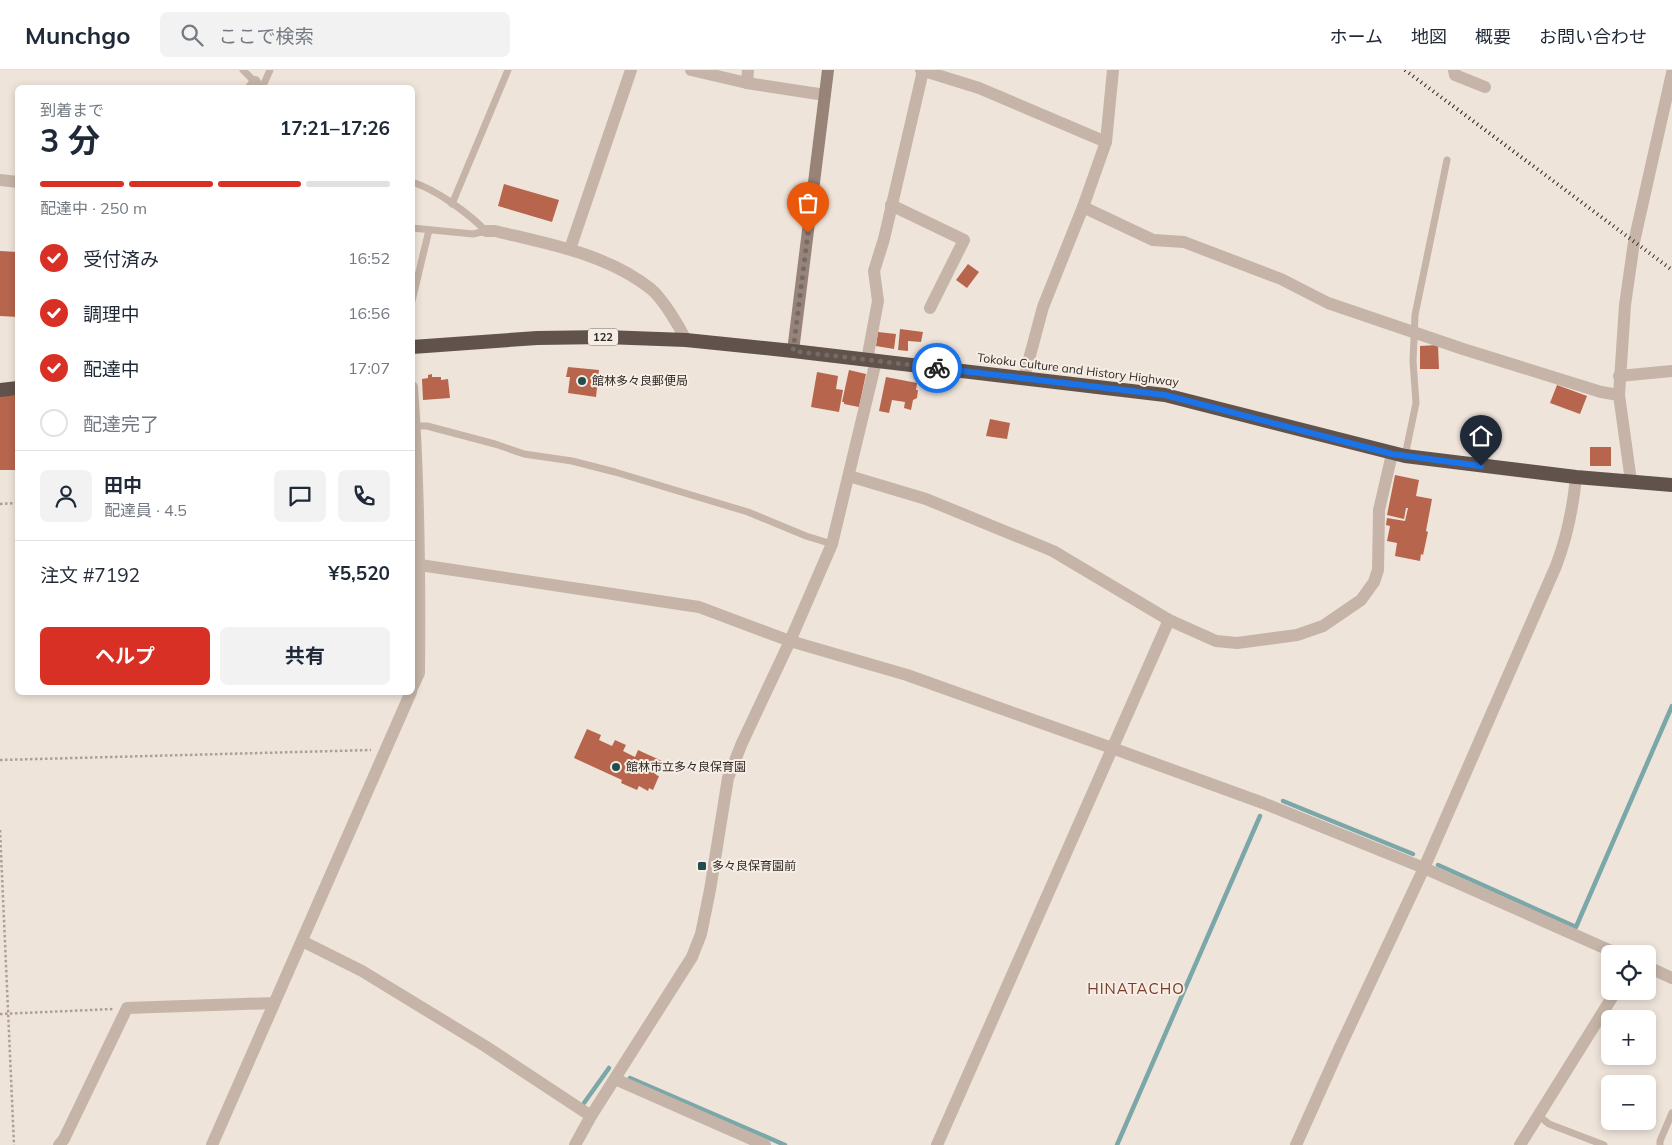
<!DOCTYPE html>
<html lang="ja">
<meta charset="utf-8">
<style>
body{margin:0;font-family:Mulish,"Noto Sans JP",sans-serif;background:#f2f2f3;color:#1f2937;height:100vh;display:flex;flex-direction:column;font-size:19px;white-space:nowrap}
*{box-sizing:border-box;margin:0}
p{font-size:16px;color:#747a83}
.icon{flex:none;width:28px;height:28px;fill:none;stroke:currentColor;stroke-width:2;stroke-linecap:round;stroke-linejoin:round}
.map{position:relative;flex:1;overflow:hidden}
.sheet{position:absolute;left:15px;top:15px;width:400px;height:610px;display:flex;flex-direction:column;background:#fff;border-radius:8px;box-shadow:0 2px 8px #0003}
.sheet>*{flex:none}
.fabs{position:absolute;left:1601px;top:875px;display:grid;gap:10px}
.fabs a{display:grid;place-items:center;width:55px;height:55px;border-radius:8px;background:#fff;box-shadow:0 2px 8px #0003;font-size:25px}
.pin{position:absolute;display:grid;place-items:center;width:42px;height:42px;color:#fff;margin:-51px -21px;border-radius:50% 50% 50% 0;rotate:-45deg;box-shadow:0 0 5px #0007}
.pin .icon{rotate:45deg}
.courier{position:absolute;display:grid;place-items:center;width:50px;height:50px;margin:-25px;border:4px solid #1a73e8;border-radius:50%;background:#fff;color:#222;box-shadow:0 1px 6px #0007}
.head em{font-style:normal;font-weight:700}
.head div{display:flex;flex-direction:column-reverse}
.head{display:flex;align-items:center;justify-content:space-between;height:85px;padding:0 25px}
h1{font-size:32px;font-weight:700;line-height:38px}
.bar{display:grid;grid-template-columns:repeat(4,1fr);gap:8px 5px;align-content:center;height:60px;padding:0 25px}
.bar i{height:6px;border-radius:4px;background:#e0e1e3}
.bar .selected{background:#d93025}
.bar p{grid-column:span 4}
.line{display:flex;align-items:center;gap:12px;padding:0 25px;border-top:1px solid #e0e1e3}
.line div{flex:1}
.round{display:grid;place-items:center;flex:none;width:52px;height:52px;border-radius:8px;background:#f2f2f3}
ol{padding:0 25px;list-style:none}
li{display:flex;align-items:center;gap:15px;height:55px}
li p{margin-inline-start:auto}
li .icon{padding:5px;border-radius:50%;background:#d93025;color:#fff;stroke-width:4}
li:last-child{color:#747a83}
li i{width:28px;height:28px;border:2px solid #e0e1e3;border-radius:50%}
.cta{display:flex;gap:10px;margin-top:auto;padding:10px 25px}
.cta a{flex:1;height:58px;border-radius:8px;background:#d93025;color:#fff;font-size:20px;font-weight:700;line-height:58px;text-align:center}
.cta a+a{background:#f2f2f3;color:#1f2937}
header{display:flex;align-items:center;gap:30px;box-sizing:border-box;height:70px;padding:0 25px;background:#fff;border-bottom:1px solid #e0e1e3}
header strong{font-size:24px}
nav{display:flex;gap:28px;margin-inline-start:auto;font-size:18px}
.search{width:350px;height:45px;background:#f2f2f3;display:flex;align-items:center;gap:12px;box-sizing:border-box;padding:0 18px;border-radius:8px;color:#747a83;font-size:19px}
.map>svg:first-child{display:block}
</style>
<header>
<strong>Munchgo</strong>
<div class="search"><svg class="icon" aria-label="search" viewBox="0 0 24 24"><circle cx="10" cy="10" r="6"/><path d="M15 15l6 6"/></svg>ここで検索</div>
<nav><a>ホーム</a><a>地図</a><a>概要</a><a>お問い合わせ</a></nav>
</header>
<div class="map">
<svg width="1672" height="1075" viewBox="0 0 1672 1075">
<rect width="100%" height="100%" fill="#eee4da"/>
<g fill="none" stroke-linecap="round" stroke-linejoin="round">
<!-- stream -->
<g stroke="#7ca7a8" stroke-width="4.5">
<polyline points="1283,731 1413,784"/>
<polyline points="1438,795 1576,857 1672,636"/>
<polyline points="630,1008 785,1075"/>
<polyline points="584,1033 609,998"/>
<polyline points="1117,1075 1260,746"/>
</g>
</g>
<!-- building -->
<g fill="#b8654d">
<polygon points="504,114 559,130 552,152 498,136"/>
<polygon points="0,181 18,182 18,247 0,246"/>
<polygon points="968,194 979,202 967,218 956,210"/>
<polygon points="900,259 923,262 921,272 908,271 908,281 898,280"/>
<polygon points="878,262 896,264 894,279 876,276"/>
<polygon points="1438,275 1439,299 1420,299 1420,276"/>
<polygon points="568,297 599,300 596,327 568,323 570,307 566,307"/>
<polygon points="849,300 866,304 859,337 844,334 844,332 842,332"/>
<polygon points="817,302 838,306 836,319 843,320 839,342 811,337"/>
<polygon points="432,304 432,307 441,307 441,310 448,309 450,328 423,330 422,309 428,308 428,305"/>
<polygon points="886,307 917,313 916,320 918,320 917,328 913,330 911,340 904,338 905,332 892,330 889,343 879,341"/>
<polygon points="1557,315 1587,326 1580,344 1550,333"/>
<polygon points="18,325 18,400 0,400 0,326"/>
<polygon points="990,349 1010,353 1007,369 986,366"/>
<rect x="1590" y="377" width="21" height="19"/>
<polygon points="1395,405 1419,410 1416,426 1432,429 1426,461 1428,462 1423,485 1421,484 1420,491 1395,486 1397,473 1387,471 1390,456 1386,455 1387,448 1405,451 1408,438 1406,438 1404,449 1387,445"/>
<polygon points="587,659 601,665 599,670 612,676 615,670 626,675 623,681 635,687 638,680 662,691 656,705 659,706 653,720 649,718 648,721 639,716 637,720 621,713 622,710 574,688"/>
</g>
<g fill="none" stroke-linecap="round" stroke-linejoin="round">
<!-- path -->
<g stroke="#b09e92" stroke-width="2.5" stroke-dasharray="2.5 2.5" stroke-linecap="butt">
<polyline points="0,434 18,433"/>
<polyline points="0,690 371,680"/>
<polyline points="0,760 14,1075"/>
<polyline points="0,944 113,939"/>
</g>
<!-- service -->
<g stroke="#c5b4a7" stroke-width="7">
<polyline points="243,0 261,18"/>
<polyline points="262,18 270,0"/>
<path d="M412,112C437,120 468,143 486,161"/>
<polyline points="452,134 508,0"/>
<polyline points="412,158 473,164 486,161"/>
<polyline points="412,231 429,160"/>
<polyline points="415,356 427,356 495,374 524,384 572,391 615,402 748,442 806,466 832,474"/>
<polyline points="1405,386 1416,333 1413,291 1415,245 1447,90"/>
<polyline points="1539,1046 1549,1054 1604,1075"/>
<polyline points="1660,1075 1660,1071 1672,1043"/>
</g>
<!-- minor -->
<g stroke="#c5b4a7" stroke-width="12">
<polyline points="691,0 747,13 825,25"/>
<polyline points="921,0 979,18 1106,72"/>
<polyline points="1454,0 1455,5 1485,17"/>
<polyline points="747,13 748,0"/>
<polyline points="251,18 255,12"/>
<polyline points="0,110 18,112"/>
<polyline points="891,135 964,170 930,238"/>
<polyline points="1083,137 1153,170 1184,172 1281,209 1328,233 1463,279 1601,322 1619,325"/>
<path d="M486,161H495C549,174 607,184 651,219C663,229 679,256 686,270"/>
<polyline points="570,179 631,0"/>
<polyline points="867,290 878,231 874,201 884,169 923,1"/>
<polyline points="1619,306 1672,301"/>
<polyline points="1024,308 1043,237 1083,137 1106,72 1113,0"/>
<path d="M412,317C419,412 420,507 419,603L412,618"/>
<polyline points="849,406 926,429 1053,481 1169,550 1216,571 1237,573 1297,565 1323,556 1361,530 1374,512 1378,500 1379,440 1392,384"/>
<polyline points="1631,411 1619,325 1625,235 1634,172 1672,3"/>
<polyline points="420,495 699,537 790,571 907,605 1112,678 1263,733 1424,798 1618,884"/>
<polyline points="302,871 362,901 485,976 591,1046"/>
<polyline points="1648,897 1672,908"/>
<polyline points="615,1009 765,1075"/>
<polyline points="59,1075 64,1069 127,938 274,933"/>
<polyline points="212,1075 411,622"/>
<polyline points="575,1075 591,1046 692,887 701,864 710,820 728,708 742,673 790,571 832,474 876,291"/>
<polyline points="937,1075 1169,550"/>
<path d="M1296,1075L1340,977L1424,798L1556,496C1567,467 1573,438 1576,407"/>
<polyline points="1520,1075 1616,921"/>
</g>
<!-- secondary -->
<polyline stroke="#988379" stroke-width="12" points="793,281 828,0"/>
<!-- trunk -->
<g stroke="#62524c" stroke-width="14">
<polyline points="412,277 537,268 605,267 686,270 793,281 1165,325 1405,386 1576,407 1672,415"/>
<polyline points="0,320 18,318"/>
</g>
<!-- rail -->
<polyline stroke="#322a27" stroke-width="4" stroke-dasharray="1 4" stroke-linecap="butt" points="1405,0 1672,200"/>
</g>
<g fill="none" stroke-linecap="round" stroke-linejoin="round">
<!-- done -->
<polyline stroke="#746b66" stroke-width="5" stroke-dasharray="0 9" points="808,163 793,281 937,298"/>
<!-- route -->
<polyline stroke="#1a73e8" stroke-width="6" points="937,298 1165,325 1392,384 1481,396"/>
</g>
<!-- markers -->
<g fill="#214d4f" stroke="#f6eee5" stroke-width="2">
<circle cx="582" cy="311" r="5"/>
<circle cx="616" cy="697" r="5"/>
<rect x="697" y="791" width="10" height="10" rx="2.5"/>
</g>
<g text-anchor="middle" stroke-width="4" stroke-linejoin="round" paint-order="stroke">
<!-- shield labels -->
<rect fill="#f6eee5" stroke="#6d6560" stroke-width="1" x="588" y="258.5" width="30" height="17" rx="4"/>
<g font-size="11" font-weight="bold" fill="#322a27">
<text x="603" y="271">122</text>
</g>
<!-- street labels -->
<g font-size="12" fill="#322a27" stroke="#f6eee5">
<text transform="translate(1078 300) rotate(7)" y="4">Tokoku Culture and History Highway</text>
</g>
<!-- poi labels -->
<g font-size="12" fill="#322a27" stroke="#f6eee5" text-anchor="start">
<text x="592" y="315">館林多々良郵便局</text>
<text x="626" y="701">館林市立多々良保育園</text>
<text x="712" y="800">多々良保育園前</text>
</g>
<!-- quarter labels -->
<g font-size="15" letter-spacing="1" fill="#783a29" stroke="#f6eee5">
<text x="1136" y="924">HINATACHO</text>
</g>
</g>
</svg>
<div class="fabs">
<a><svg class="icon" aria-label="locate" viewBox="0 0 24 24"><circle cx="12" cy="12" r="6"/><path d="M12 2v4M12 18v4M2 12h4M18 12h4"/></svg></a>
<a>+</a>
<a>−</a>
</div>
<div class="pin" style="left:808px;top:163px;background:#ea580c"><svg class="icon" aria-label="bag" viewBox="0 0 24 24"><path d="M5 8h14l-1 12H6zM9 8a3 3 0 0 1 6 0"/></svg></div>
<div class="pin" style="left:1481px;top:396px;background:#1f2937"><svg class="icon" aria-label="home" viewBox="0 0 24 24"><path d="M3 11l9-7 9 7M6 9v11h12V9"/></svg></div>
<div class="courier" style="left:937px;top:298px"><svg class="icon" aria-label="bike" viewBox="0 0 24 24"><circle cx="6" cy="16" r="4"/><circle cx="18" cy="16" r="4"/><path d="M6 16l4-8h5l3 8M10 8l3 8H6M13 5h3"/></svg></div>
<section class="sheet">
<div class="head"><div><h1>3 分</h1><p>到着まで</p></div><em>17:21–17:26</em></div>
<div class="bar"><i class="selected"></i><i class="selected"></i><i class="selected"></i><i></i><p>配達中 · 250 m</p></div>
<ol>
<li><svg class="icon" aria-label="check" viewBox="0 0 24 24"><path d="M5 12l5 5 9-10"/></svg>受付済み<p>16:52</p></li>
<li><svg class="icon" aria-label="check" viewBox="0 0 24 24"><path d="M5 12l5 5 9-10"/></svg>調理中<p>16:56</p></li>
<li><svg class="icon" aria-label="check" viewBox="0 0 24 24"><path d="M5 12l5 5 9-10"/></svg>配達中<p>17:07</p></li>
<li><i></i>配達完了</li>
</ol>
<div class="line" style="height:90px"><a class="round"><svg class="icon" aria-label="person" viewBox="0 0 24 24"><circle cx="12" cy="8" r="4"/><path d="M4 21q1-7 8-7t8 7"/></svg></a><div><b>田中</b><p>配達員 · 4.5</p></div><a class="round"><svg class="icon" aria-label="chat" viewBox="0 0 24 24"><path d="M4 5h16v11H9l-5 4z"/></svg></a><a class="round"><svg class="icon" aria-label="phone" viewBox="0 0 24 24"><path d="M5 4h4l2 5-3 2q2 4 5 5l2-3 5 2v4C11 20 4 13 5 4z"/></svg></a></div>
<div class="line" style="height:65px"><div>注文 #7192</div><b>¥5,520</b></div>
<div class="cta"><a>ヘルプ</a><a>共有</a></div>
</section>
</div>
